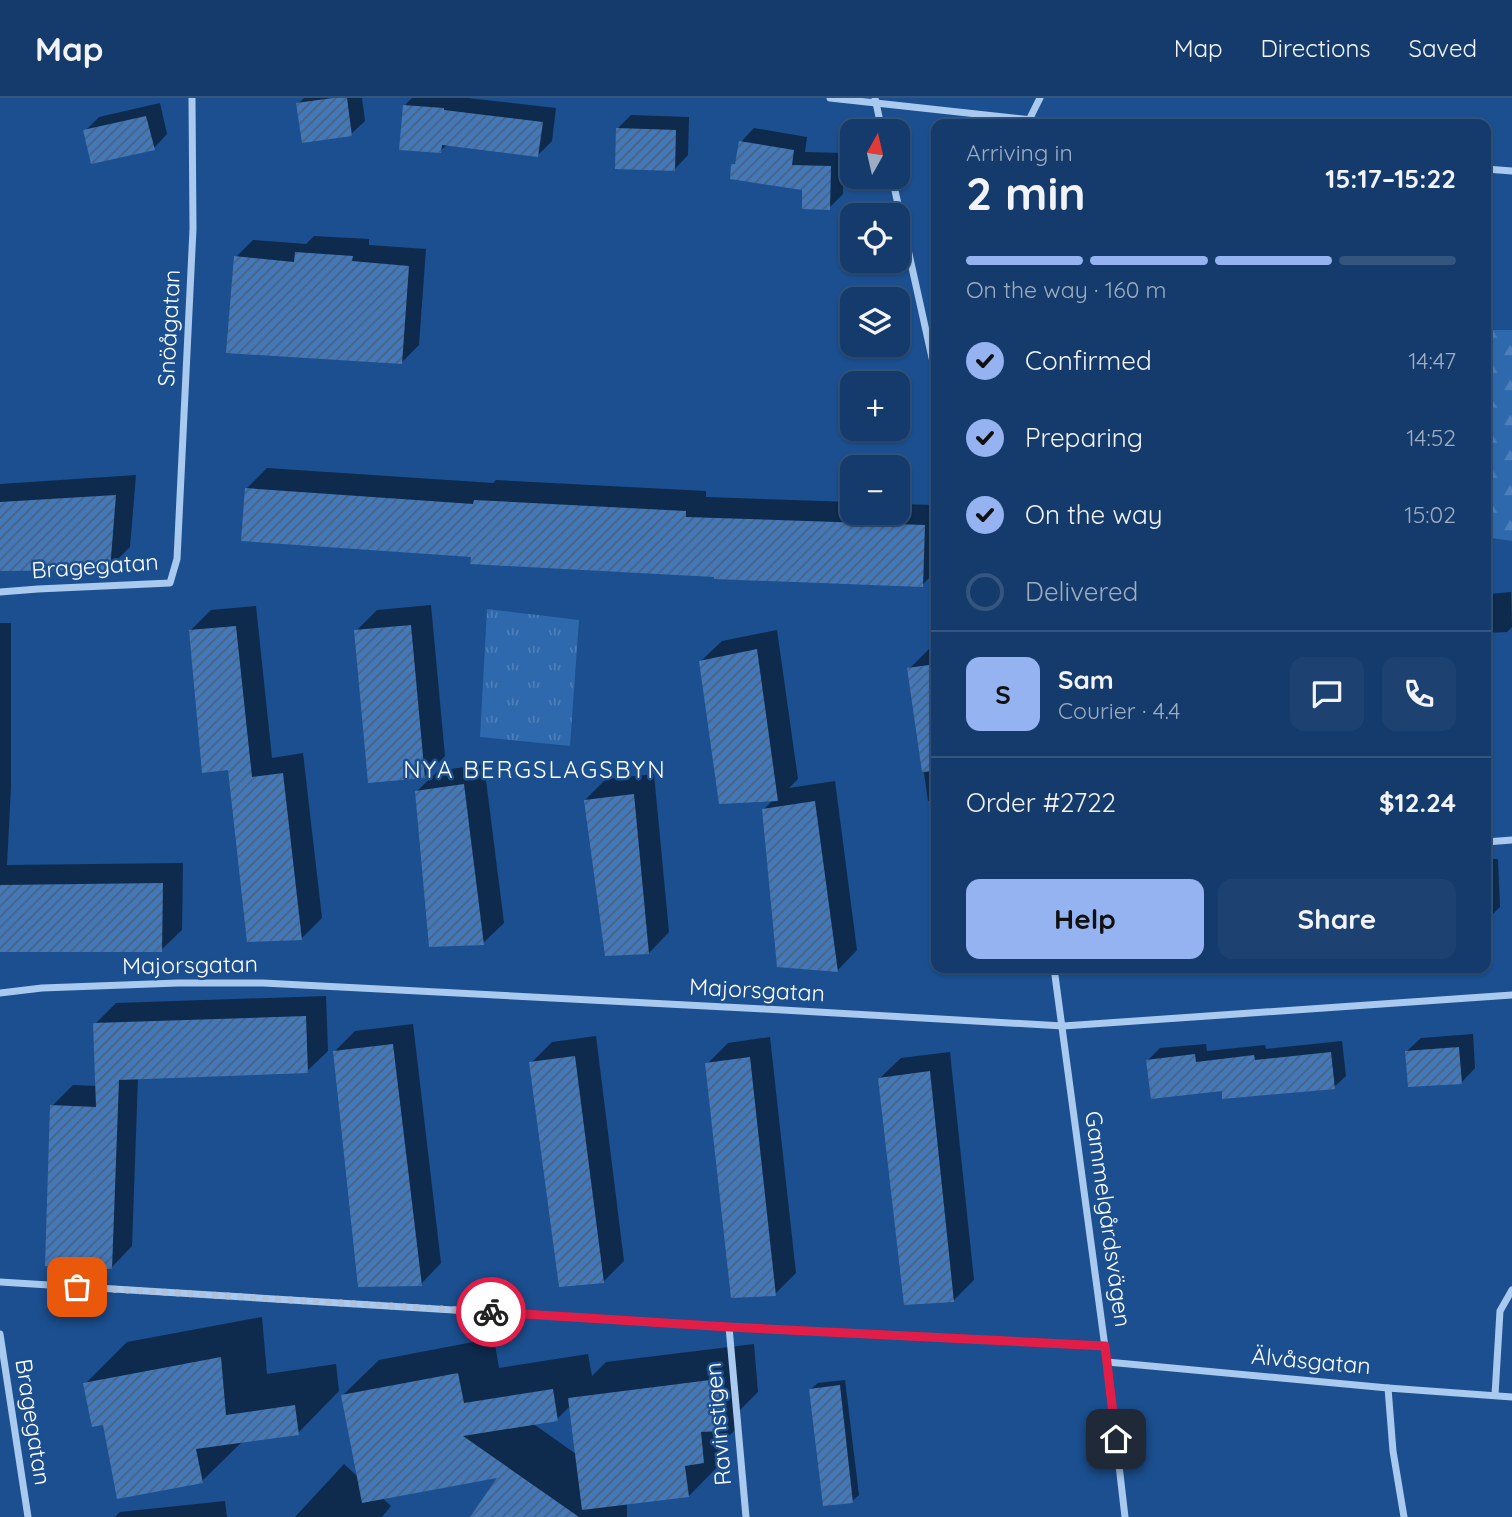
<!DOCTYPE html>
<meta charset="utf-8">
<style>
body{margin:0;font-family:Quicksand,sans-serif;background:#1d4271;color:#f1f3f6;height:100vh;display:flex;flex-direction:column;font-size:26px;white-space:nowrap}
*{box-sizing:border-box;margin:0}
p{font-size:23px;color:#9dadc1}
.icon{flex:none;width:38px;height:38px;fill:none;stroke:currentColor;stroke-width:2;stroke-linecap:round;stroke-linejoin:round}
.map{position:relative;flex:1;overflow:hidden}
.drawer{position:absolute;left:931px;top:21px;width:560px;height:854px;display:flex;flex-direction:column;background:#143b6b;border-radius:14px;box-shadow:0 2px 5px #0004,0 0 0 2px #33557e}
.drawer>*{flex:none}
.needle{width:46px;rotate:8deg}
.tools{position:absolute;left:840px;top:21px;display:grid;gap:14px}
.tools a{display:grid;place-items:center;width:70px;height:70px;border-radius:14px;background:#143b6b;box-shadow:0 2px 5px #0004,0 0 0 2px #33557e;font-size:35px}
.pin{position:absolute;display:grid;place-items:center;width:60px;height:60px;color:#fff;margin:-30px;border-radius:14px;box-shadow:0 4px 10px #0006}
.courier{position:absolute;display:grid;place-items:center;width:70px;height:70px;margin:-35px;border:5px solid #e11d48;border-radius:50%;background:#fff;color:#222;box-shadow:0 2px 9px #0007}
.head em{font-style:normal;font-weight:800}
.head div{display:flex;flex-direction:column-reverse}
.head{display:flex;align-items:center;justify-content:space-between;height:119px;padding:0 35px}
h1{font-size:46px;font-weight:800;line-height:52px}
.bar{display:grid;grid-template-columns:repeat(4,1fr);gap:10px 7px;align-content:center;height:84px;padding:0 35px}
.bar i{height:9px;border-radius:5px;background:#33557e}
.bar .active{background:#95b2f1}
.bar p{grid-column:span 4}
.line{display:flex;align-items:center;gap:18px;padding:0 35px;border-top:2px solid #33557e}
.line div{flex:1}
.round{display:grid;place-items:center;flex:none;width:74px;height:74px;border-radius:14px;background:#1d4271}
ol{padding:0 35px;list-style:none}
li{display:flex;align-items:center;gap:21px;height:77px}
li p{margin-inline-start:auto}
li .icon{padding:7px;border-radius:50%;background:#95b2f1;color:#111;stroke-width:4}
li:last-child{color:#9dadc1}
li i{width:38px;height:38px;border:4px solid #33557e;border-radius:50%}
.cta{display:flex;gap:14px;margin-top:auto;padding:14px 35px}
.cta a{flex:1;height:80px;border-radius:14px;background:#95b2f1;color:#111;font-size:28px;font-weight:800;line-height:80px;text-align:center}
.cta a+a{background:#1d4271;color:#f1f3f6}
header{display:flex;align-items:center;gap:42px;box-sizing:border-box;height:98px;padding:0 35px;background:#143b6b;border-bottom:2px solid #33557e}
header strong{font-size:33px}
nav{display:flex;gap:38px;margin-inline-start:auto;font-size:24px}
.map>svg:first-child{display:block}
</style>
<header>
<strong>Map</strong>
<nav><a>Map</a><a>Directions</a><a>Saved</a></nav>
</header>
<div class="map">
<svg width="1512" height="1419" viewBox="0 0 1512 1419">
<defs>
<pattern id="forest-firs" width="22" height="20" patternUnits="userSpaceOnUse" patternTransform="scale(1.75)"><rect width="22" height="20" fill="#2e69ad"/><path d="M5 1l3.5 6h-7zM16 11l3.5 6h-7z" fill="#4d80b9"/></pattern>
<pattern id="park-tufts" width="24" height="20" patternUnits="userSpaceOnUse" patternTransform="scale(1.75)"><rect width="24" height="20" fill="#2e69ad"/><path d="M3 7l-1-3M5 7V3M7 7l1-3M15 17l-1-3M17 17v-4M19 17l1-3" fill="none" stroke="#4d80b9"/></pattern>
<pattern id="building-hatch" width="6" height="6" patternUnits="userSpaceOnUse" patternTransform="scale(1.75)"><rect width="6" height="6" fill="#4478b7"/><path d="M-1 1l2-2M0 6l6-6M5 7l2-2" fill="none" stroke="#486282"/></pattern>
</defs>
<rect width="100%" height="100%" fill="#1b4f8f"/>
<!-- forest -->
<polygon fill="url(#forest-firs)" points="1486,232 1512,232 1512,443 1486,439"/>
<!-- park -->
<polygon fill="url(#park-tufts)" points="487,511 579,522 570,648 480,639"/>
<!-- shadow -->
<g fill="#0007" fill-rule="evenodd">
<polygon points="304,0 362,0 365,23 351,36 298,6"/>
<polygon points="412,0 467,0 556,10 552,43 538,57 448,46 440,53 404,8"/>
<polygon points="160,5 167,36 154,50 85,33 99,19"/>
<polygon points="631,17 689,19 688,57 675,71 618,30"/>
<polygon points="754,30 807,39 805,54 844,55 843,96 829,110 804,91 733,67 738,62 741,44"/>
<polygon points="314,138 369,141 369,147 426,151 419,247 402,264 236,159 253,142 306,146"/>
<polygon points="267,370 493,385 496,382 706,393 706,399 852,404 852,415 898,415 898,406 936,407 936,473 922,487 715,477 472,457 246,391"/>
<polygon points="136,377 130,449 109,470 0,471 0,386"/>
<polygon points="1511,494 1512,529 1507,534 1486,535 1486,499 1489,496"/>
<polygon points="431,507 445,658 424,679 356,533 377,512"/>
<polygon points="256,508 272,660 303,655 322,820 301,841 229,670 190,533 211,512"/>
<polygon points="0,525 11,525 11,689 7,767 183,765 182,832 161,852 0,852"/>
<polygon points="777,532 798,681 789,690 835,683 857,852 837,873 764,711 773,702 701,563 722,543"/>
<polygon points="936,549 936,702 928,703 909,571 930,550"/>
<polygon points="484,666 504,825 483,845 417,693 438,673"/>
<polygon points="654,676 669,834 649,855 585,702 606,681"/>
<polygon points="1486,761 1498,761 1500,809 1486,823"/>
<polygon points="326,898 328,953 307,973 138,979 132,1148 112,1169 52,1008 73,987 97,988 95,926 116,905"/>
<polygon points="413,926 441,1165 421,1186 334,954 355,933"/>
<polygon points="1473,936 1475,970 1462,984 1407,953 1421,940"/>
<polygon points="596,938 624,1163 604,1183 531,965 552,944"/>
<polygon points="770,939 796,1175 775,1196 707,966 728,945"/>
<polygon points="1342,943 1346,978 1334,989 1223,992 1148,962 1160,950 1206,946 1207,953 1265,947 1266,951"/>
<polygon points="950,954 974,1182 953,1203 880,980 901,960"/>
<polygon points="262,1219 267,1276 336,1266 339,1293 298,1335 243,1343 202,1383 104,1325 85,1286 127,1244"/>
<path d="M494,1240L499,1270L588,1256L592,1278L606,1264L754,1246L758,1294L738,1314L740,1327L723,1344L725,1361L689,1398L627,1405V1419H486L501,1378L382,1400L391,1408L382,1419H295L344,1366L359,1380L343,1297L379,1262ZM570,1308L576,1356L532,1325L557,1321Z"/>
<polygon points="845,1282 859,1397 852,1403 811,1291 818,1285"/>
<polygon points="225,1403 227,1419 115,1419 120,1414"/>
</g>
<!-- building -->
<g fill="url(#building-hatch)">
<polygon points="333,0 347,0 352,38 302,45 296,5"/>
<polygon points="403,7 444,10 444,12 543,24 538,59 442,47 441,55 399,52"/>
<polygon points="146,18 155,52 91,66 83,32"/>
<polygon points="616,30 676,32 675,73 615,71"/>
<polygon points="739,43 794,52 792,67 831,68 830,112 802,111 802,92 730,81 731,66 735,66"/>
<polygon points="295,154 353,158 352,163 409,168 402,266 226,255 234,158 294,164"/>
<polygon points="245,390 473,406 474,402 686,413 686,419 925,427 923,489 714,481 714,479 470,466 471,459 241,443"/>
<polygon points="116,397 110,472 0,473 0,404"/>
<polygon points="411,527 425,680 368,685 354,532"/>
<polygon points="236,528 252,679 283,675 302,842 247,844 228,672 202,675 189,532"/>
<polygon points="757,551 778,703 719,706 699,563"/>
<polygon points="936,566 936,673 922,674 907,570"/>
<polygon points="464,686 484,847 429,849 415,693"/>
<polygon points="634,696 649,856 605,858 584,702"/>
<polygon points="815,703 838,874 777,869 762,711"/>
<polygon points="163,785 162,854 0,854 0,787"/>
<polygon points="306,918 308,975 119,982 112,1171 45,1168 50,1007 96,1009 93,925"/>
<polygon points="393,946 422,1188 358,1189 333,953"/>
<polygon points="1459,949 1462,986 1408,989 1405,953"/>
<polygon points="1331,954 1335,991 1222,1001 1222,993 1151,1001 1146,962 1195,956 1196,964 1254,957 1255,962"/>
<polygon points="575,958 604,1185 559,1189 529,964"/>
<polygon points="750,959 776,1198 731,1200 705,965"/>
<polygon points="930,973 954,1204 904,1207 878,980"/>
<polygon points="221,1259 226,1317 295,1307 299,1337 196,1351 203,1385 117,1401 103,1327 92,1329 83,1285"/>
<polygon points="458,1275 464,1305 553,1291 558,1323 463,1338 579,1419 470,1419 497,1380 362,1405 341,1297"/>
<polygon points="718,1281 722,1333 701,1334 704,1365 685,1368 689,1399 582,1412 568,1300"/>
<polygon points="840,1287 853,1405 823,1408 809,1291"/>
</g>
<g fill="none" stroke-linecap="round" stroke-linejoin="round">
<!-- street -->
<g stroke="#a9c9ee" stroke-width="7">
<polyline points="830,0 1069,26"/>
<polyline points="875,0 882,33"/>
<polyline points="1029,22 1040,0"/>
<polyline points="1486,71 1512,73"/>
<polyline points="892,79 936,278"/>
<polyline points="0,494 38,491 170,485 177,461 193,131 192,0"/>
<polyline points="1486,744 1512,742"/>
<polyline points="1054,870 1107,1264 1125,1419"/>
<polyline points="0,895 42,890 178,885 263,885 765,911 1063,928 1512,897"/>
<polyline points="0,1184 729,1229 1105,1248"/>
<polyline points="729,1229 746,1419"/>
<polyline points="0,1236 28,1419"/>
<polyline points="1107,1264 1388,1290 1512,1299"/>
<polyline points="1388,1290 1393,1353 1404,1419"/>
<polyline points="1495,1297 1500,1213 1512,1192"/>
</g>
</g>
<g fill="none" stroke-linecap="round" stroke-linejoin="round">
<!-- done -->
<polyline stroke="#afc1d8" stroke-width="7" stroke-dasharray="0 12.6" points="77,1189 491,1214"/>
<!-- route -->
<polyline stroke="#e11d48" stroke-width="9" points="491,1214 729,1229 1105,1248 1116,1341"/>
</g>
<g text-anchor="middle" stroke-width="5" stroke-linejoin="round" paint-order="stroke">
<!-- street labels -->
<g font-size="23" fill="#fff" stroke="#1b4f8f">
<text transform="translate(169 230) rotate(-87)" y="8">Snöågatan</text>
<text transform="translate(95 468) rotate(-4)" y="8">Bragegatan</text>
<text transform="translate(190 867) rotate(-1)" y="8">Majorsgatan</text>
<text transform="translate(757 892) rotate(3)" y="8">Majorsgatan</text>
<text transform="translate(1108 1121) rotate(82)" y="8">Gammelgårdsvägen</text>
<text transform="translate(1311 1263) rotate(5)" y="8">Älvåsgatan</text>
<text transform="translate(33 1324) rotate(81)" y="8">Bragegatan</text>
<text transform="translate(718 1326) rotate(-95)" y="8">Ravinstigen</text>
</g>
<!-- neighbourhood labels -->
<g font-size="24" letter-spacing="2" fill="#fff" stroke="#1b4f8f">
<text x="535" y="680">NYA BERGSLAGSBYN</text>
</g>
</g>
</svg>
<div class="tools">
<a><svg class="needle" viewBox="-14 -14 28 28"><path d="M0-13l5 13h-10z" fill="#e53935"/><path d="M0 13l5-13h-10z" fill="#9dadc1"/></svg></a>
<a><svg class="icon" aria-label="locate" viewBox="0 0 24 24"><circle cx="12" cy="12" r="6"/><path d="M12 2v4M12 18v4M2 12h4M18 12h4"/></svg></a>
<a><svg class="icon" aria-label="layers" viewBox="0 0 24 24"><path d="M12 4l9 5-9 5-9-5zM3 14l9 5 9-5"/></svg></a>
<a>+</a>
<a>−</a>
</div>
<div class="pin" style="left:77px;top:1189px;background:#ea580c"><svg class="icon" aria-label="bag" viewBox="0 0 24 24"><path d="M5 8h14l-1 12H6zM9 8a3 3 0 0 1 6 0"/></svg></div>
<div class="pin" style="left:1116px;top:1341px;background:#1f2937"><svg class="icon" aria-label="home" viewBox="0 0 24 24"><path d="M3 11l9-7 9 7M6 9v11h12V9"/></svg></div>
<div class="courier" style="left:491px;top:1214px"><svg class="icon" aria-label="bike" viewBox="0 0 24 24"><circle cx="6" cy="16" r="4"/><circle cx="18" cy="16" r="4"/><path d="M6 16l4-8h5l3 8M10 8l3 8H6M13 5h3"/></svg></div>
<section class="drawer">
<div class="head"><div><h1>2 min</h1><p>Arriving in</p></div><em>15:17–15:22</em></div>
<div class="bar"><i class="active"></i><i class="active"></i><i class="active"></i><i></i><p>On the way · 160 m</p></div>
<ol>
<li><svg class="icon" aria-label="check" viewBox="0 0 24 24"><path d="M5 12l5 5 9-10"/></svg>Confirmed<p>14:47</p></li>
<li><svg class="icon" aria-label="check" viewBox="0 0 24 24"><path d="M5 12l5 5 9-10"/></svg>Preparing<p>14:52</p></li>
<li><svg class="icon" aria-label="check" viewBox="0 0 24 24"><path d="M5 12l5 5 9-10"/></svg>On the way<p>15:02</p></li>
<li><i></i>Delivered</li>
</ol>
<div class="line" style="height:126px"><b class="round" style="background:#95b2f1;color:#111">S</b><div><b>Sam</b><p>Courier · 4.4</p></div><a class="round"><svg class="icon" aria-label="chat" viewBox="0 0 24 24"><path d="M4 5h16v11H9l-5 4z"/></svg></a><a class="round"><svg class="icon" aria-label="phone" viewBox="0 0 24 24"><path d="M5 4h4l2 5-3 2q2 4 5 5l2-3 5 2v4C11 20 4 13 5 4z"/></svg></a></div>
<div class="line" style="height:91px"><div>Order #2722</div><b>$12.24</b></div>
<div class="cta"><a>Help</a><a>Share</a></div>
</section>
</div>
